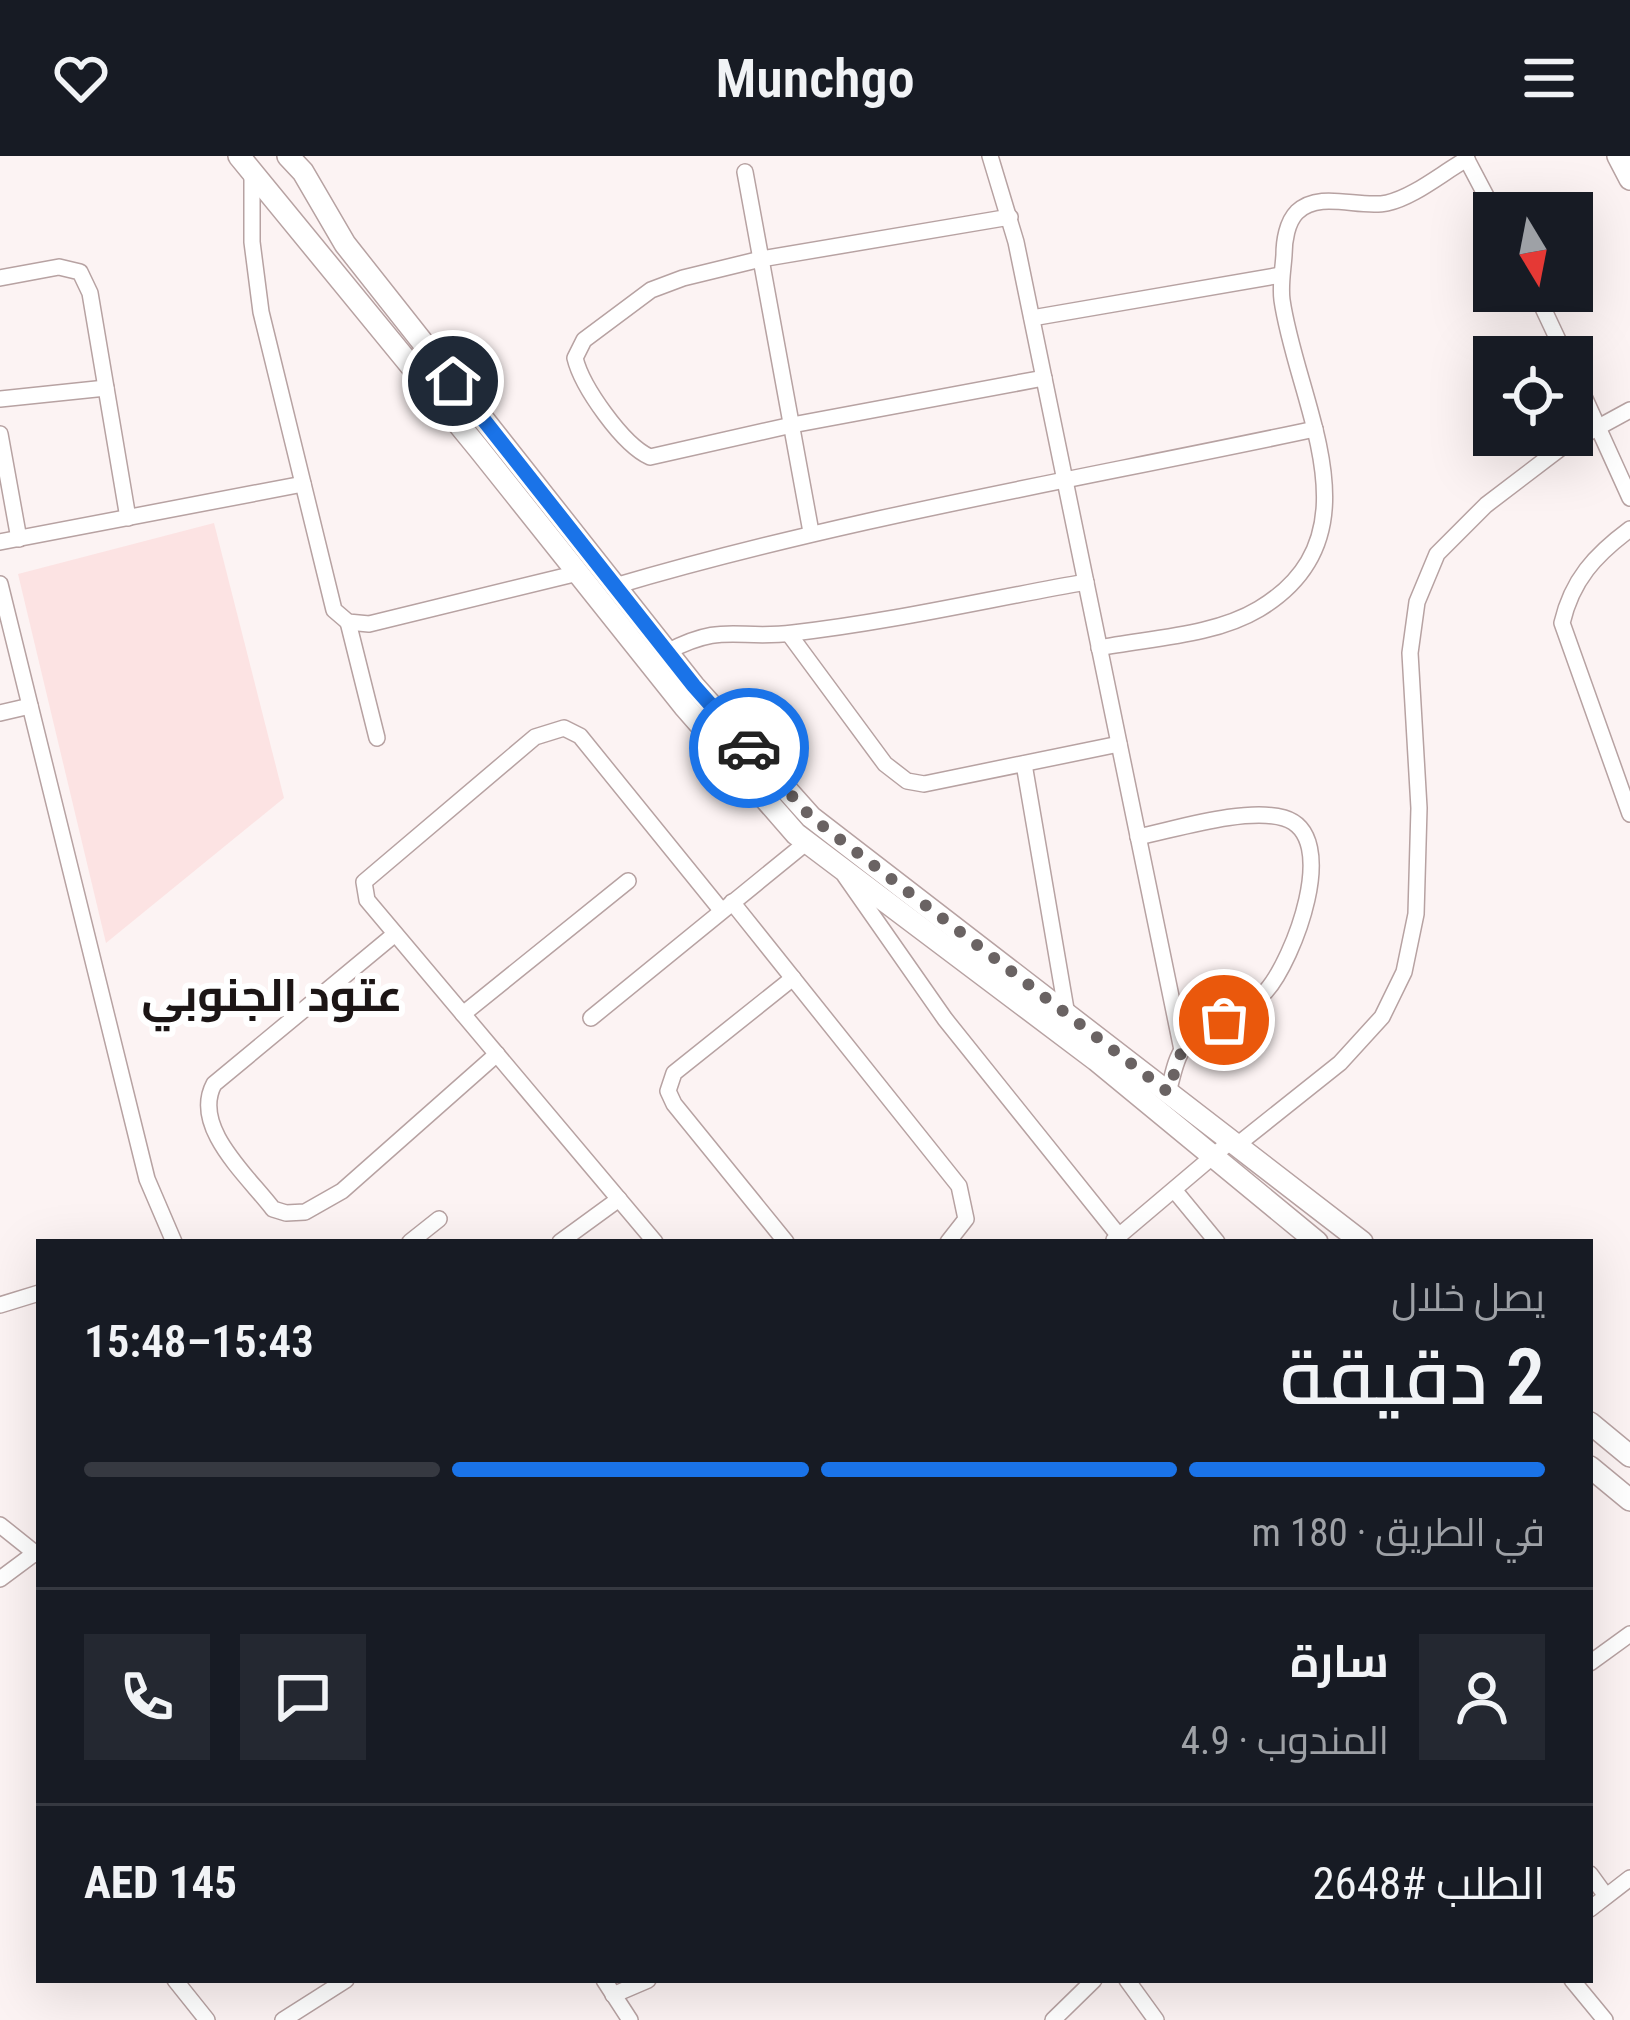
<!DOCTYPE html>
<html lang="ar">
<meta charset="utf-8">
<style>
body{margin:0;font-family:"Roboto Condensed",Cairo,sans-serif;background:#242831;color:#f1f3f6;direction:rtl;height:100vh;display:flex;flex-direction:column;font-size:45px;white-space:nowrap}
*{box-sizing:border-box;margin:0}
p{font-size:39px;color:#9ea1a6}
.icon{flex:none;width:66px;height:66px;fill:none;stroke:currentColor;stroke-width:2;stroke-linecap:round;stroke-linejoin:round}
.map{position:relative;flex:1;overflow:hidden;direction:ltr}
.sheet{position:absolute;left:36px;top:1083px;width:1557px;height:744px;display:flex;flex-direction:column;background:#171b24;border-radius:0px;box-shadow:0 12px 48px #0002;direction:rtl}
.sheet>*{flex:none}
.needle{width:78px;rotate:170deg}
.tools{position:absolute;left:1473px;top:36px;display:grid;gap:24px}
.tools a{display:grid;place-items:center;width:120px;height:120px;border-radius:0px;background:#171b24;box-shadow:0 12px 48px #0002;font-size:60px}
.pin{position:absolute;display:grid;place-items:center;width:102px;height:102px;color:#fff;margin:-51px;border:6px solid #fff;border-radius:50%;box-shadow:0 3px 12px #0007}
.courier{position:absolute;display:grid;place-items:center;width:120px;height:120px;margin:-60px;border:9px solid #1a73e8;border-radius:50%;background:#fff;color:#222;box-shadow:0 3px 15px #0007}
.overview em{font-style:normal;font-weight:600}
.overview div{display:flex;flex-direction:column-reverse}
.overview{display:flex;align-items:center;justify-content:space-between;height:204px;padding:0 48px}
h1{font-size:78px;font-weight:600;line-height:90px}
.bar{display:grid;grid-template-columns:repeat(4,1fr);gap:18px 12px;align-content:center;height:144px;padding:0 48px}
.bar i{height:15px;border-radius:9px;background:#363941}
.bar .active{background:#1a73e8}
.bar p{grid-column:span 4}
.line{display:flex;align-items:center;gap:30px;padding:0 48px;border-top:3px solid #363941}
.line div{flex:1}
.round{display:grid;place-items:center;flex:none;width:126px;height:126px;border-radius:0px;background:#242831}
header{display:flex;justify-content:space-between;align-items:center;height:156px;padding:0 48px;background:#171b24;font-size:54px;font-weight:600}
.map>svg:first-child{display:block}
</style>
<header><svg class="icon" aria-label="menu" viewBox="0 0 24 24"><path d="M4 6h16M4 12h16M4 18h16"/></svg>Munchgo<svg class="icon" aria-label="heart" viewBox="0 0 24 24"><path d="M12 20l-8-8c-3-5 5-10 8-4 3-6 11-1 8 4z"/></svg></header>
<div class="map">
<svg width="1630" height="1864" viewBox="0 0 1630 1864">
<rect width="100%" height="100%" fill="#fcf3f3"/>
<!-- built -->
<polygon fill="#fce3e3" points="214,367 284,642 106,787 18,418"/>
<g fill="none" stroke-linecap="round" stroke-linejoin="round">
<defs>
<g id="street">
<polyline points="990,0 1016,86 1182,894"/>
<polyline points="1465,0 1495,57"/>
<polyline points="745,16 811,376"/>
<polyline points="252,17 252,86 261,156 334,454 348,466 369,468 578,417"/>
<path d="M1010,61L761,103L683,122L651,134L584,184L575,202C582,231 623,289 650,301L792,269L1044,222"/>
<polyline points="0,122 59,111 80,116 90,137 128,362"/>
<polyline points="1535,135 1566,201"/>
<polyline points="1032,162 1281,119"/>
<polyline points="1572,214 1630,342"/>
<polyline points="0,243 106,232"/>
<polyline points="0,278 19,383"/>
<path d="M1630,373C1595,399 1572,424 1562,467L1630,658"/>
<polyline points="0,386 303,328"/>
<polyline points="0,428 147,1023 174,1086"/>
<path d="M615,430C845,362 1081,323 1315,273"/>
<polyline points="348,466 377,582"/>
<polyline points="789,478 885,608 907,625 924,628 1119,588"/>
<path d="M1099,492C1150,482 1214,480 1259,453C1382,379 1297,249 1282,144C1280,129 1283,114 1284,99C1284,85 1287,66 1297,56C1320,34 1359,53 1387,47C1414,41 1442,17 1467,3"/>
<path d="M667,496C724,466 736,484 793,477C891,466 989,443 1086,426"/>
<polyline points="0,557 30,550"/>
<polyline points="1024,608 1067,859"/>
<path d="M1138,681C1177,673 1246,651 1284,662C1342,679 1293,805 1266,835C1244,859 1203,867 1183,893C1175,903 1172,924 1168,936"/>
<polyline points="845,720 945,863 1119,1080"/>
<polyline points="732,746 959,1030 966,1063 948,1086"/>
<path d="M395,778L214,928C191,971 248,1020 273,1053L286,1057L305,1056L342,1035L497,898"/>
<polyline points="463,858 628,725"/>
<polyline points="591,862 807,686"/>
<polyline points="1237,989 1340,907 1382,861 1404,816 1416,758 1419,652 1410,497 1417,446 1437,398 1486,349 1562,291 1630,254"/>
<polyline points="1175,1035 1217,1086"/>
<polyline points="1114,1084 1231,985"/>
<polyline points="410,1086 439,1063"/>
<polyline points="560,1086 619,1043"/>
<polyline points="655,1086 367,744 364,726 535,581 564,572 580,580 721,754"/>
<polyline points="786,1086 674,948 668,935 674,917 793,822"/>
<polyline points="0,1149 39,1137"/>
<polyline points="0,1369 35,1397"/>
<polyline points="0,1423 35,1397 39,1399"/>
<polyline points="1590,1507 1630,1478"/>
<polyline points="1590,1718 1606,1740"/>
<polyline points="1590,1753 1630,1722"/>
<polyline points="175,1824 207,1864"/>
<polyline points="604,1824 630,1864"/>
<polyline points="1127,1824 1156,1864"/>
<polyline points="1572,1824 1605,1864"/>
<polyline points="613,1839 648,1824"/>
<polyline points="283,1864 346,1824"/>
<polyline points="1053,1864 1094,1824"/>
</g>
<g id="secondary">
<polyline points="239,0 479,293 684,550 796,678 1096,904 1317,1086"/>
<polyline points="288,0 303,16 345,88 694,530 811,661 1362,1086"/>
<polyline points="1618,0 1630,23"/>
<polyline points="1590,1267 1630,1300"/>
<polyline points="1590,1311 1630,1344"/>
</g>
</defs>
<!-- street casing -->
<use href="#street" stroke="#b7a2a2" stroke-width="18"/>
<!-- secondary casing -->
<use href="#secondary" stroke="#b7a2a2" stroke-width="24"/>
<!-- street -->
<use href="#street" stroke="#fff" stroke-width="15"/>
<!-- secondary -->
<use href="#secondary" stroke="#fff" stroke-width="21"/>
</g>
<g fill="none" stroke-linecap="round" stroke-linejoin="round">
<!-- done -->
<polyline stroke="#6a6363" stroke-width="12" stroke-dasharray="0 21.6" points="749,592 811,661 1168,936 1182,894 1224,864"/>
<!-- route -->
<polyline stroke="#1a73e8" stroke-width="15" points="453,225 694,530 749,592"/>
</g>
<g text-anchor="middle" stroke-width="12" stroke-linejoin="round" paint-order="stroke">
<!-- neighbourhood labels -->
<g font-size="45" font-weight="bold" fill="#1c1515" stroke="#fff">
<text x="272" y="855">عتود الجنوبي</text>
</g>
</g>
</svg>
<div class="tools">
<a><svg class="needle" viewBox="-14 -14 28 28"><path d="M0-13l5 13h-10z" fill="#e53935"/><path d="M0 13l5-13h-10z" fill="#9ea1a6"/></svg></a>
<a><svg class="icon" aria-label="locate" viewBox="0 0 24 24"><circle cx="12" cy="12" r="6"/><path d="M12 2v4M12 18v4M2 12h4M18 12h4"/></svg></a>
</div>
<div class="pin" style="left:1224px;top:864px;background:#ea580c"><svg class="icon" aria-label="bag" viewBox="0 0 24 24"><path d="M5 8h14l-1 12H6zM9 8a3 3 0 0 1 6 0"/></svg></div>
<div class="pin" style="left:453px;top:225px;background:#1f2937"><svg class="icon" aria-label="home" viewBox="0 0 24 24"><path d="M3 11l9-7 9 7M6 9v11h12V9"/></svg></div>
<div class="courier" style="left:749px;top:592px"><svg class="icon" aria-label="car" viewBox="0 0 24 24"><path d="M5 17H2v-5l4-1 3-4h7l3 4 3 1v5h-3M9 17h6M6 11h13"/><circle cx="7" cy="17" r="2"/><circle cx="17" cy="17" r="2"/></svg></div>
<section class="sheet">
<div class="overview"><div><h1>2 دقيقة</h1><p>يصل خلال</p></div><em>15:43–15:48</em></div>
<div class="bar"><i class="active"></i><i class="active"></i><i class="active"></i><i></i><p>في الطريق · 180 m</p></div>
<div class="line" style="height:216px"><a class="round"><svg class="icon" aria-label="person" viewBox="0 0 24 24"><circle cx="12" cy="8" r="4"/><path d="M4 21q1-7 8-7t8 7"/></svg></a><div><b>سارة</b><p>المندوب · 4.9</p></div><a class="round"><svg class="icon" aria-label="chat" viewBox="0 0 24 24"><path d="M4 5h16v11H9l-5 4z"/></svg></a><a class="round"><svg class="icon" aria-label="phone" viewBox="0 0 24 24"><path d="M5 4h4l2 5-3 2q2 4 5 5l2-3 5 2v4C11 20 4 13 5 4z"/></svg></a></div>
<div class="line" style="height:156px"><div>الطلب #2648</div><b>AED 145</b></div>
</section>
</div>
